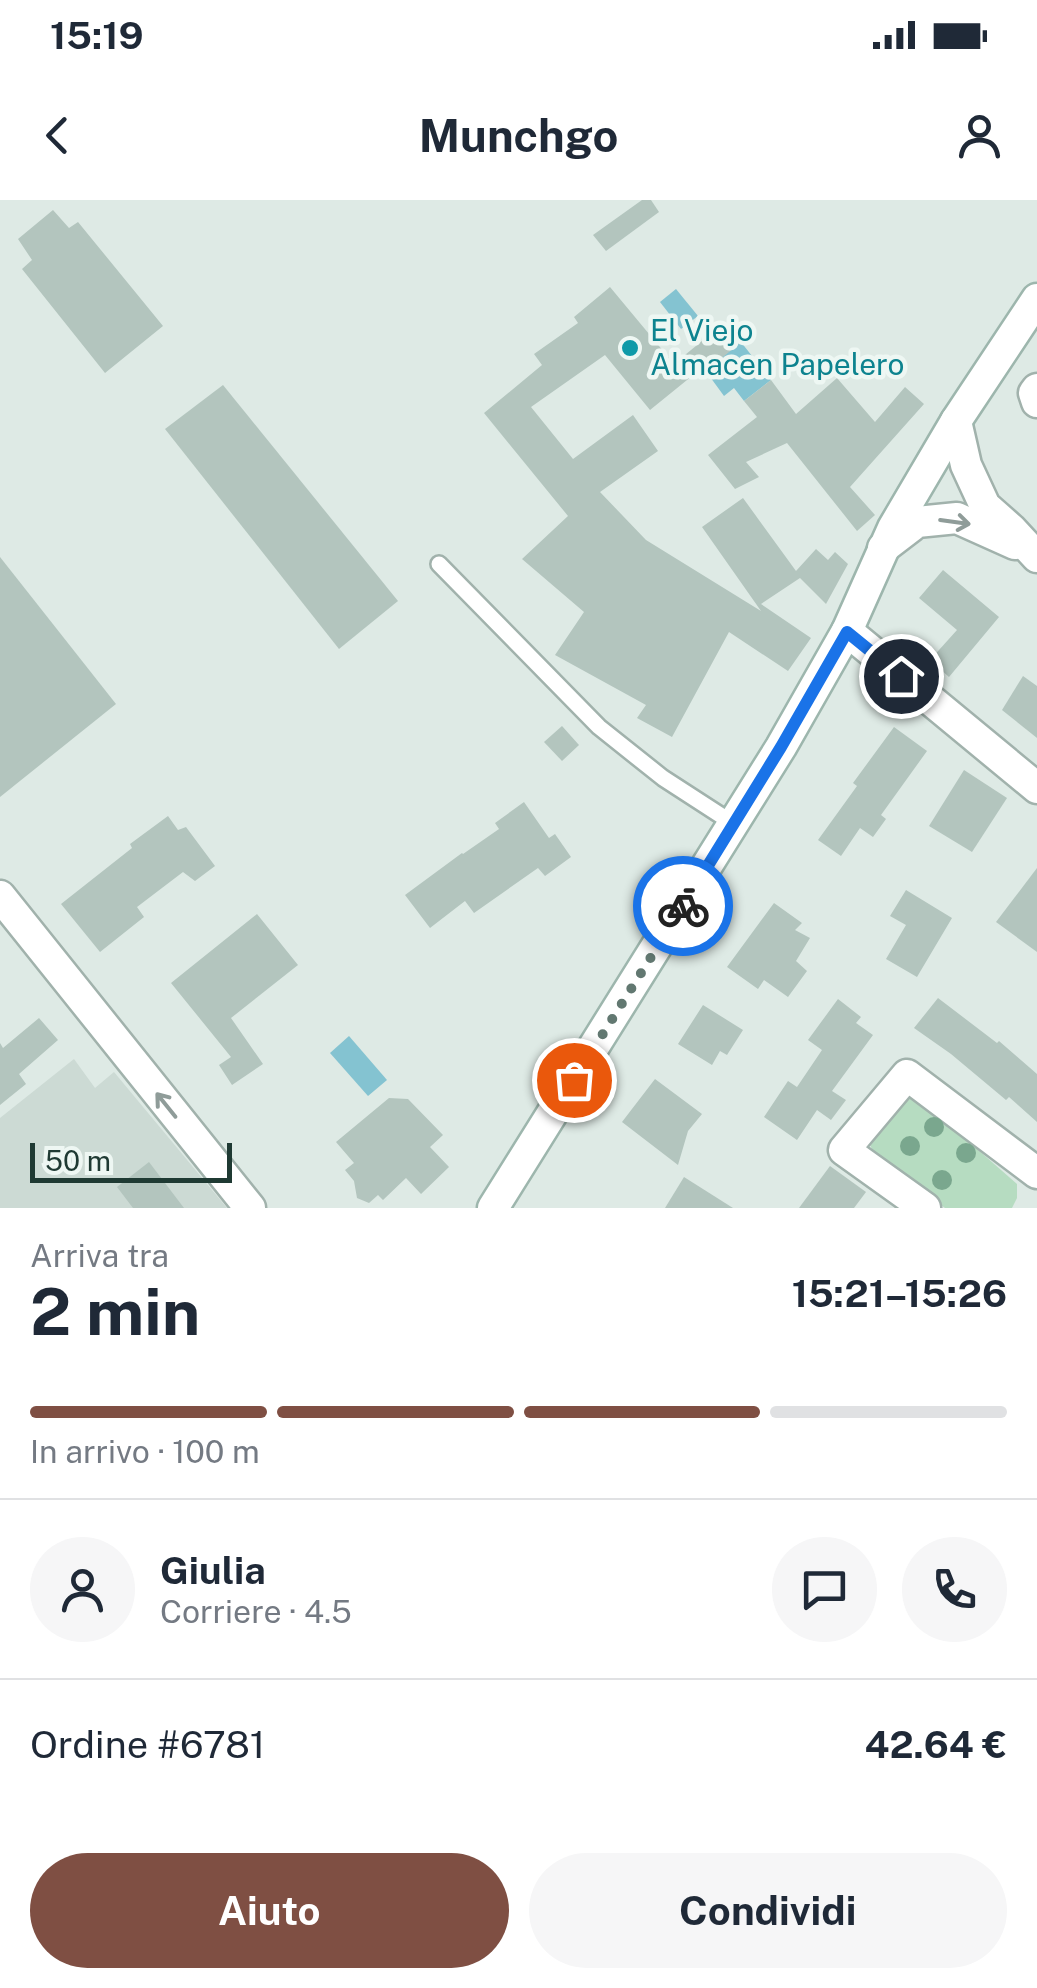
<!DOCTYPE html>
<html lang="it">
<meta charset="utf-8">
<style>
body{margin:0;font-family:"Public Sans",sans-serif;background:#f6f6f7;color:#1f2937;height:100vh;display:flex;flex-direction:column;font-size:38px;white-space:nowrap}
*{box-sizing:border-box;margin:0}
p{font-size:32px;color:#747a83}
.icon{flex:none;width:55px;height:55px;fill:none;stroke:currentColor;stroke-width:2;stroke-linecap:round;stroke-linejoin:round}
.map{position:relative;height:1008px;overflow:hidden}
.sheet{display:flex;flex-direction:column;background:#fff;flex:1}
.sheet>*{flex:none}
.scale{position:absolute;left:30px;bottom:25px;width:202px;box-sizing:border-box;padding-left:10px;border:5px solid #1f3a33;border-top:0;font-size:28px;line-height:35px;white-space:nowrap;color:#1f3a33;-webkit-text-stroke:8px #eef7f3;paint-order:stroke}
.pin{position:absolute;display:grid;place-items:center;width:85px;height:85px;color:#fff;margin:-42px;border:5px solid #fff;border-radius:50%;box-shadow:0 2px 10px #0007}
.courier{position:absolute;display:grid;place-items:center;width:100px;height:100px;margin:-50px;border:8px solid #1a73e8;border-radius:50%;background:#fff;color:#222;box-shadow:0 2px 12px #0007}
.overview em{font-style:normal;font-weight:700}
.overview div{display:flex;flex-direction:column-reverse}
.overview{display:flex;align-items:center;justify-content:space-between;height:170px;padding:0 30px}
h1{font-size:65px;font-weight:700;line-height:75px}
.bar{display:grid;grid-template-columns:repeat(4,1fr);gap:15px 10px;align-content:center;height:120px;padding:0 30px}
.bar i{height:12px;border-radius:8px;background:#e0e1e3}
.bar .selected{background:#7f4f43}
.bar p{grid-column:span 4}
.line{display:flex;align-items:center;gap:25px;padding:0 30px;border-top:2px solid #e0e1e3}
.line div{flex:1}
.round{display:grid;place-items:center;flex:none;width:105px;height:105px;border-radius:52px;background:#f6f6f7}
.primary-button{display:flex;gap:20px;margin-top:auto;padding:20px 30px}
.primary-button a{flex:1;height:115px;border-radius:60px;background:#7f4f43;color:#fff;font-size:40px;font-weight:700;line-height:115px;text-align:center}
.primary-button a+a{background:#f6f6f7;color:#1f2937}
.status{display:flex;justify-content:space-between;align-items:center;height:70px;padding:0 50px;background:#fff;direction:ltr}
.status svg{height:28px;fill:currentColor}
header{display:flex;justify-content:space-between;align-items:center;height:130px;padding:0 30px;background:#fff;font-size:45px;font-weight:700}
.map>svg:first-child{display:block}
</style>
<div class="status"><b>15:19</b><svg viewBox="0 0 49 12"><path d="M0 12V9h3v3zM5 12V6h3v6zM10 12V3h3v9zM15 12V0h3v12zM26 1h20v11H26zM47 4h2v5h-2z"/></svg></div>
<header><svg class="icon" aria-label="back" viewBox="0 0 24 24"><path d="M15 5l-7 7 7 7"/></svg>Munchgo<svg class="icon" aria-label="person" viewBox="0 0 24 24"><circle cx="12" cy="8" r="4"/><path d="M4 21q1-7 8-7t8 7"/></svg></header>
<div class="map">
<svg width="1037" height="1008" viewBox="0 0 1037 1008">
<rect width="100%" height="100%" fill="#deeae5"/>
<!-- built -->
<polygon fill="#ccdad4" points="74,859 95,888 114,872 227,1008 0,1008 0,918"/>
<!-- green -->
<polygon fill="#b6dcc1" points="908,894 929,907 1017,984 1017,998 1012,1008 945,1008 875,955 869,943"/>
<!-- water -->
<g fill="#84c3d1">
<polygon points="676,89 698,116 681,129 660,102"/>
<polygon points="741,142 771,180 744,201 734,188 724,196 705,170"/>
<polygon points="349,836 387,880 368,896 330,853"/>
</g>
<!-- building -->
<g fill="#b3c5be">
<polygon points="642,0 651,0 659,12 606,51 593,35"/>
<polygon points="53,10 69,28 78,22 163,126 105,173 22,69 32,60 18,39"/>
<polygon points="610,87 674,164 725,122 741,142 711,167 708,163 650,210 605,155 531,207 573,259 633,215 658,251 600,292 646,340 761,411 702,327 743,298 796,371 816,349 828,360 835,352 848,364 826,404 800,378 761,404 811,438 788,471 729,432 672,537 637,518 646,505 555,455 584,412 522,359 568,316 484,213 542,165 534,154 578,123 574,117"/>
<polygon points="837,178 875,222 905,187 924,204 850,287 875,315 857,331 787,243 746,262 759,277 735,289 708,255 757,217 744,201 771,180 796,214"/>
<polygon points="223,185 398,401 339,449 165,229"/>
<polygon points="0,357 116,504 0,597"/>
<polygon points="943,370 999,417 949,477 930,460 957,430 919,398"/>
<polygon points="1023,476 1037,486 1037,538 1002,510"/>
<polygon points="562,526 579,545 562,561 544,542"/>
<polygon points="894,527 927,551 881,615 886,619 873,637 860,628 841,656 818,640 857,586 853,583"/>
<polygon points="964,570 1007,598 972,652 929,626"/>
<polygon points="524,602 549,638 555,634 571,657 545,676 538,668 474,713 465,701 430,728 405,695 462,653 463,654 499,629 495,623"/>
<polygon points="168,616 178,630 186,627 215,666 195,681 183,672 137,707 144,717 100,752 61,704 132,648 130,644"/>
<polygon points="1037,668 1037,752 996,722"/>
<polygon points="906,690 952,718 917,777 886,759 906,725 890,716"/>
<polygon points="774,703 802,723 795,730 810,738 796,761 807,771 788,797 764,780 758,789 727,767"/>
<polygon points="257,714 298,765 231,818 263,864 232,885 219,865 231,857 171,783"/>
<polygon points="938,798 997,843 999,841 1037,874 1037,922 1009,897 1006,900 951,854 914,828"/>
<polygon points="838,799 861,817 856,823 873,835 832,891 846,900 831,920 817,910 797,940 764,917 788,881 797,887 822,850 808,840"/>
<polygon points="703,805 743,830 727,855 720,851 712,865 678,844"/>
<polygon points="39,818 58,840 19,874 26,884 0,905 0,843 3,848"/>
<polygon points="655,879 702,914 688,931 678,965 622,922"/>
<polygon points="389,898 408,899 443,935 430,947 449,967 421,994 406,978 383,1000 378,995 369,1003 357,998 354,981 345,970 354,963 336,942"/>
<polygon points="149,962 184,1008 133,1008 117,987"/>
<polygon points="830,966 866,992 854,1008 799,1008"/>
<polygon points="684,977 733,1008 665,1008"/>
</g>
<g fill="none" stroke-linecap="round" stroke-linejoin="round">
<defs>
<polyline id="lane" points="439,364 599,527 663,578 734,624"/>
<g id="street">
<polyline points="1037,189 1034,193 1037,202"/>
<polyline points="956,221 966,265 985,306 1011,329 1037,357"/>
<polyline points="883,348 917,322 957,318 1015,344"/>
<polyline points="847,431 1037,588"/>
<polyline points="0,696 250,1008"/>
<polyline points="925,1008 844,950 907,875 1037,973"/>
</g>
<polyline id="secondary" points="493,1008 781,547 847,431 893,328 956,221 1037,99"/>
</defs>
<!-- lane casing -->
<use href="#lane" stroke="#a1b2ac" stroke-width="20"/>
<!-- street casing -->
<use href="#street" stroke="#a1b2ac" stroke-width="35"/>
<!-- secondary casing -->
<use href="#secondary" stroke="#9db6ad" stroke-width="35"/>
<!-- lane -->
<use href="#lane" stroke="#fff" stroke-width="15"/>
<!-- street -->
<use href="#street" stroke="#fff" stroke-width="30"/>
<!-- secondary -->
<use href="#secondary" stroke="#fff" stroke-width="30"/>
</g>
<!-- trees -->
<g fill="#7aa78e">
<circle cx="934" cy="927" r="10"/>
<circle cx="910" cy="946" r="10"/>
<circle cx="966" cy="953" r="10"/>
<circle cx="942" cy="980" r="10"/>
</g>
<!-- one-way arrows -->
<defs><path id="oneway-shaft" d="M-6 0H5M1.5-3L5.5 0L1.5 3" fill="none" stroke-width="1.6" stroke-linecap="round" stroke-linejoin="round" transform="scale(2.5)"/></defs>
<g stroke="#8f9c99">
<use href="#oneway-shaft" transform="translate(955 322) rotate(8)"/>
<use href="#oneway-shaft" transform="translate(166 905) rotate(-129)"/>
</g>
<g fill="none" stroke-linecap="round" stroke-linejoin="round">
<!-- done -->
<polyline stroke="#627871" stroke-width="10" stroke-dasharray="0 18" points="574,880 683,706"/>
<!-- route -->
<polyline stroke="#1a73e8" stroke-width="12" points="683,706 781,547 847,432 901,476"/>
</g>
<!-- markers -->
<circle fill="#0f9aa8" stroke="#eef7f3" stroke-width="4" cx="630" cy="148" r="10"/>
<g text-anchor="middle" stroke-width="9" stroke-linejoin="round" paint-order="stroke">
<!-- culture labels -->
<g font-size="30" fill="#0d838f" stroke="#eef7f3" text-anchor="start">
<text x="650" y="141">El Viejo<tspan x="650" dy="34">Almacen Papelero</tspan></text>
</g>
</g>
</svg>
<div class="scale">50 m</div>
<div class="pin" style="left:574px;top:880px;background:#ea580c"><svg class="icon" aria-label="bag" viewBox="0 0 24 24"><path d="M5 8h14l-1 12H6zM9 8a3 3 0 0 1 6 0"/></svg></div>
<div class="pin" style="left:901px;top:476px;background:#1f2937"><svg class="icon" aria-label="home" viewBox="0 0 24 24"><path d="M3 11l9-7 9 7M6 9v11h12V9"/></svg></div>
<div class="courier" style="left:683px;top:706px"><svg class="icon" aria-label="bike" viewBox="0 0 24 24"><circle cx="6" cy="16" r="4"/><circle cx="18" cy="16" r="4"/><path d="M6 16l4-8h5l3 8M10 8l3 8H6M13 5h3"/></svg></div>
</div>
<section class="sheet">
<div class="overview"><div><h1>2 min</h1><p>Arriva tra</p></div><em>15:21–15:26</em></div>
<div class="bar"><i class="selected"></i><i class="selected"></i><i class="selected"></i><i></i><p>In arrivo · 100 m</p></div>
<div class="line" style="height:180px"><a class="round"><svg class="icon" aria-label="person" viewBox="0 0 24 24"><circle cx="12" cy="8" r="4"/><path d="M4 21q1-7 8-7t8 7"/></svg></a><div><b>Giulia</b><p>Corriere · 4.5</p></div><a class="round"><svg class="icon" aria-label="chat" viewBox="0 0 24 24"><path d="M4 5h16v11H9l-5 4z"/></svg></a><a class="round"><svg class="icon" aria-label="phone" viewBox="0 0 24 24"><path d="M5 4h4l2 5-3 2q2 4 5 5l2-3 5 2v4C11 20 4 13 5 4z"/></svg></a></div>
<div class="line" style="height:130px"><div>Ordine #6781</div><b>42.64 €</b></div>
<div class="primary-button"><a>Aiuto</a><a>Condividi</a></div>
</section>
